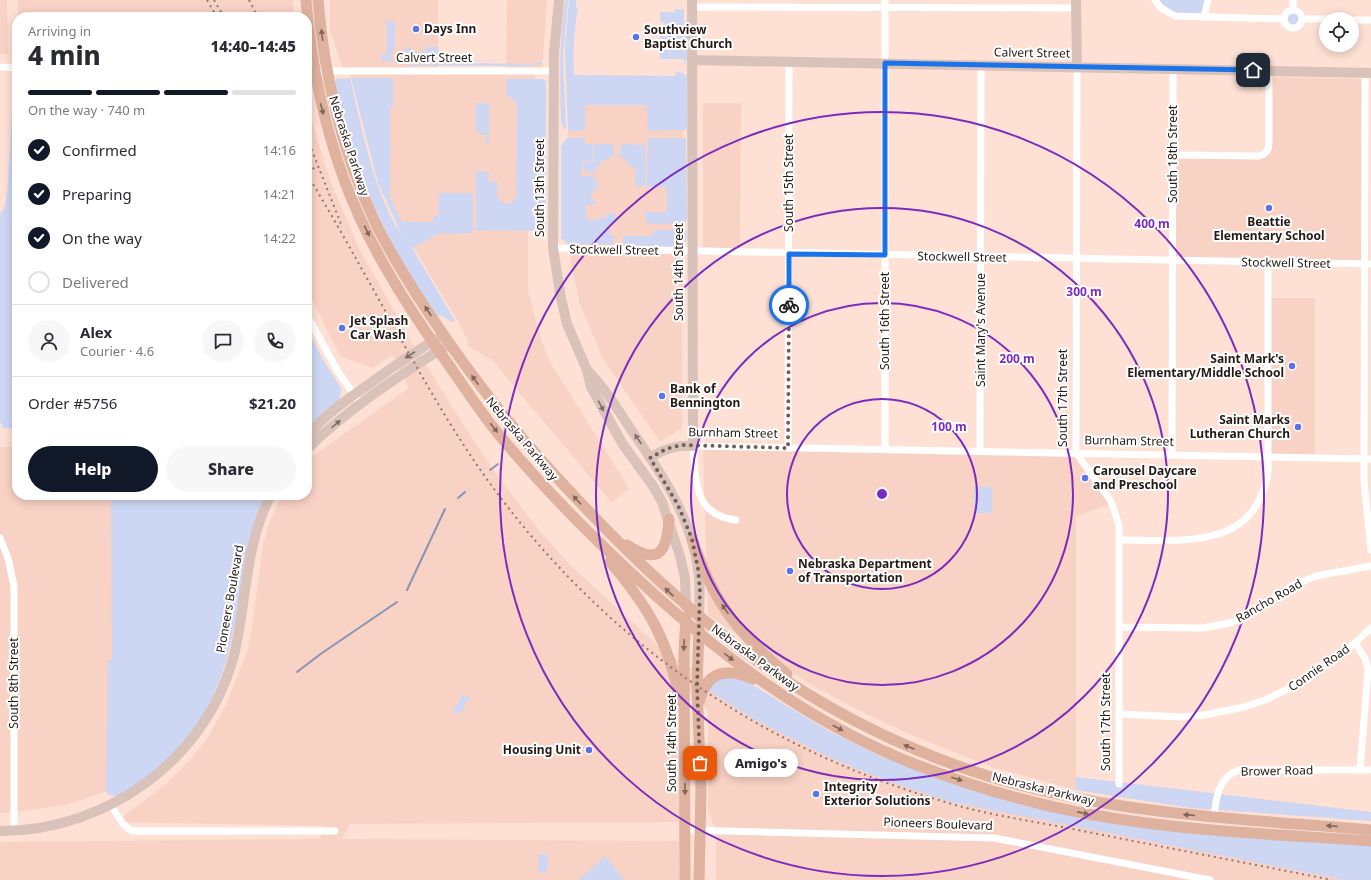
<!DOCTYPE html>
<meta charset="utf-8">
<style>
body{margin:0;font-family:"Noto Sans",sans-serif;background:#f7f7f7;color:#2b2b33;height:100vh;display:flex;flex-direction:column;font-size:15px;white-space:nowrap}
*{box-sizing:border-box;margin:0}
p{font-size:13px;color:#7c7c81}
.icon{flex:none;width:22px;height:22px;fill:none;stroke:currentColor;stroke-width:2;stroke-linecap:round;stroke-linejoin:round}
.map{position:relative;flex:1;overflow:hidden}
.details{position:absolute;left:12px;top:12px;width:300px;height:488px;display:flex;flex-direction:column;background:#fff;border-radius:16px;box-shadow:0 2px 10px #0003}
.details>*{flex:none}
.tools{position:absolute;left:1319px;top:12px;display:grid;gap:8px}
.tools a{display:grid;place-items:center;width:40px;height:40px;border-radius:50%;background:#fff;box-shadow:0 2px 10px #0003;font-size:20px}
.pin{position:absolute;display:grid;place-items:center;width:34px;height:34px;color:#fff;margin:-17px;border-radius:8px;box-shadow:0 2px 6px #0006}
.courier{position:absolute;display:grid;place-items:center;width:40px;height:40px;margin:-20px;border:3px solid #1a73e8;border-radius:50%;background:#fff;color:#222;box-shadow:0 1px 5px #0007}
.bubble{position:absolute;height:28px;border-radius:14px;background:#fff;box-shadow:0 2px 10px #0003;font-size:13px;font-weight:800;line-height:28px;text-align:center}
.headline em{font-style:normal;font-weight:800}
.headline div{display:flex;flex-direction:column-reverse}
.headline{display:flex;align-items:center;justify-content:space-between;height:68px;padding:0 16px}
h1{font-size:26px;font-weight:800;line-height:30px}
.bar{display:grid;grid-template-columns:repeat(4,1fr);gap:6px 4px;align-content:center;height:48px;padding:0 16px}
.bar i{height:5px;border-radius:3px;background:#e1e1e2}
.bar .selected{background:#111827}
.bar p{grid-column:span 4}
.line{display:flex;align-items:center;gap:10px;padding:0 16px;border-top:1px solid #e1e1e2}
.line div{flex:1}
.round{display:grid;place-items:center;flex:none;width:42px;height:42px;border-radius:21px;background:#f7f7f7}
ol{padding:0 16px;list-style:none}
li{display:flex;align-items:center;gap:12px;height:44px}
li p{margin-inline-start:auto}
li .icon{padding:4px;border-radius:50%;background:#111827;color:#fff;stroke-width:4}
li:last-child{color:#7c7c81}
li i{width:22px;height:22px;border:2px solid #e1e1e2;border-radius:50%}
.button{display:flex;gap:8px;margin-top:auto;padding:8px 16px}
.button a{flex:1;height:46px;border-radius:24px;background:#111827;color:#fff;font-size:16px;font-weight:800;line-height:46px;text-align:center}
.button a+a{background:#f7f7f7;color:#2b2b33}
.map>svg:first-child{display:block}
</style>
<div class="map">
<svg width="1371" height="880" viewBox="0 0 1371 880">
<rect width="100%" height="100%" fill="#fee0d4"/>
<!-- built -->
<g fill="#f8d2c4">
<polygon points="0,0 7,0 8,54 0,54"/>
<rect x="18" y="0" width="275" height="17"/>
<polygon points="330,0 438,0 438,71 506,70 507,0 547,0 542,71 535,71 528,231 528,291 542,343 551,364 629,488 612,503 493,361 468,346 468,340 456,318 389,206 350,73 344,71 330,31"/>
<polygon points="1269,77 1365,79 1365,264 1173,261 1173,155 1258,156 1266,152"/>
<polygon points="568,80 683,81 682,428 660,442 602,357 579,301 568,248"/>
<polygon points="703,103 741,103 740,252 703,252"/>
<polygon points="307,106 329,177 359,248 412,343 477,446 506,487 539,530 569,564 658,646 707,679 838,756 1371,880 716,880 716,831 708,809 708,710 669,675 678,741 679,822 350,824 342,839 679,841 679,880 0,880 0,842 319,839 327,826 116,822 167,783 192,758 210,734 226,705 247,652 252,627 263,545 270,521 282,495 307,495 307,462 313,456 409,388 393,355 372,368 340,356 307,289"/>
<rect x="1268" y="298" width="47" height="159"/>
<polygon points="703,446 1076,453 1112,503 1076,516 1076,790 995,768 923,740 866,714 810,684 708,615"/>
<polygon points="0,447 17,447 17,495 254,495 111,790 66,805 7,813 0,813"/>
</g>
<!-- green -->
<g fill="#cdd6f2">
<path d="M565,0H568L563,56L566,130L563,127L561,122C560,81 559,41 565,0Z"/>
<path d="M569,0H576V7L578,8C574,28 573,53 574,75L675,76L676,72L684,73V79L685,74L687,77V127L685,130L648,131L647,105H585V130L568,131L565,48Z"/>
<polygon points="1155,0 1208,0 1204,17 1181,17"/>
<polygon points="675,9 684,9 684,22 662,22 660,20 660,12 675,12"/>
<circle cx="1293" cy="19" r="6"/>
<polygon points="395,21 394,53 390,54 390,56 395,61 381,61 381,54 387,54 387,23 380,22"/>
<polygon points="664,22 684,22 684,59 660,59 660,26 663,26"/>
<path d="M685,22H687C687,32 690,59 684,65Z"/>
<polygon points="412,47 412,52 425,52 425,47 438,47 438,57 459,57 459,60 507,61 402,61 404,49"/>
<polygon points="402,62 530,64 543,62 542,64 519,66 406,65"/>
<path d="M339,77L340,79L350,78C360,121 377,211 408,241L455,321L453,322L440,315L438,317C425,301 415,283 405,266C370,206 350,149 334,82Z"/>
<polygon points="351,78 392,78 393,80 393,107 390,107 390,198 402,222 432,222 434,216 439,216 439,193 473,193 473,233 438,234 413,248 401,233 378,183"/>
<path d="M507,79H543L546,82V231L474,230L476,227V171L489,172V183L497,180V196L501,202C507,205 513,204 516,198L517,106L515,101L506,94Z"/>
<polygon points="17,85 17,429 3,428 0,422 0,214 5,206 7,194 13,95"/>
<polygon points="476,103 489,103 489,144 486,144 486,135 481,135 481,131 476,131"/>
<path d="M567,138H585V144H592V161H583L581,176H594L598,187L592,193L591,198L596,204L586,205V219C591,222 598,218 605,218L607,217L606,214L614,213L617,217V222L610,224L609,235L615,236L612,244H568L561,238V146Z"/>
<polygon points="648,138 683,138 686,139 687,219 685,223 651,224 646,221 645,212 667,212 667,187 646,187"/>
<path d="M593,144H612L614,150L613,157C605,159 596,163 594,174L584,170V162H593Z"/>
<polygon points="621,144 645,145 645,186 635,186 636,168 628,165 626,159 620,157"/>
<polygon points="655,230 685,230 687,232 686,242 678,247 628,245 623,243 623,236 652,236"/>
<polygon points="307,329 326,365 341,388 339,401 307,433"/>
<rect x="974" y="487" width="18" height="26"/>
<path d="M111,495H266C249,525 246,561 240,594C229,666 214,719 158,768C146,779 132,788 119,797L107,794L106,789L108,660H112Z"/>
<polygon points="728,676 749,683 827,730 882,757 1018,803 1371,845 1371,880 1345,880 951,802 887,781 831,758 755,720 708,690 713,681"/>
<polygon points="463,694 469,698 459,715 453,711"/>
<polygon points="1076,777 1371,812 1371,821 1191,808 1076,790"/>
<polygon points="539,854 548,854 547,873 538,872"/>
<polygon points="605,856 624,880 579,880"/>
</g>
<g fill="none" stroke-linecap="round" stroke-linejoin="round">
<!-- stream -->
<g stroke="#8a93b3" stroke-width="2">
<polyline points="490,470 498,464"/>
<polyline points="458,498 465,492"/>
<polyline points="407,590 445,509"/>
<polyline points="297,672 322,653 397,602"/>
</g>
<!-- street -->
<g stroke="#fff" stroke-width="7">
<polyline points="1155,0 1161,8 1175,16 1284,19"/>
<polyline points="692,7 1076,8"/>
<polyline points="1293,10 1293,0"/>
<circle cx="1293" cy="19" r="9"/>
<polyline points="1204,17 1208,0"/>
<polyline points="1302,19 1326,19"/>
<polyline points="1352,20 1371,20"/>
<polyline points="0,67 17,68"/>
<polyline points="1077,67 1076,453 1111,501 1119,525 1119,784"/>
<polyline points="324,71 554,71"/>
<polyline points="1365,73 1364,482 1371,550"/>
<path d="M1173,155L1258,156C1266,155 1269,150 1269,143V71"/>
<polyline points="553,248 1371,264"/>
<polyline points="307,315 337,370 361,405"/>
<polyline points="788,448 789,62"/>
<polyline points="885,449 885,0"/>
<polyline points="980,451 981,65"/>
<polyline points="1172,455 1173,69"/>
<path d="M736,520C693,515 696,480 693,446L1371,459"/>
<polyline points="0,538 8,558 14,586 14,831"/>
<path d="M1119,540C1179,540 1257,552 1268,471V263"/>
<polyline points="1119,627 1202,628 1230,623 1243,618 1292,586 1316,576 1371,566"/>
<polyline points="1355,643 1365,658 1368,670 1360,770"/>
<polyline points="1119,714 1182,717 1204,715 1244,707 1265,700 1304,681 1355,643 1371,628"/>
<polyline points="111,805 123,824 132,831 335,831"/>
<path d="M1214,817C1216,798 1218,777 1239,770H1371"/>
<polyline points="685,830 994,838 1210,880"/>
</g>
<!-- secondary -->
<g stroke="#d8c2ba" stroke-width="10">
<polyline points="559,0 554,53 553,248 561,298 567,324 587,370 591,387 622,443 653,486 662,502 680,556 685,578 686,607"/>
<polyline points="1076,0 1077,67"/>
<polyline points="692,60 1371,73"/>
<path d="M587,370C604,387 617,408 630,428C660,471 691,516 698,569C701,585 699,601 699,618"/>
<path d="M307,437C325,414 349,398 372,382C395,365 419,349 444,335"/>
<path d="M307,449C349,408 400,375 449,344"/>
<path d="M650,458C664,449 676,445 693,446L692,0"/>
<path d="M0,831C108,831 209,758 235,651C247,598 245,544 271,495"/>
</g>
<!-- primary -->
<g stroke="#dfb19f" stroke-width="11">
<path d="M306,0C311,62 323,123 345,182C367,242 402,298 439,351C459,379 478,409 500,436C540,484 583,528 628,570C714,651 806,722 917,765C982,790 1050,809 1118,819C1202,832 1287,835 1371,841"/>
<path d="M318,0C324,75 342,151 374,220C389,251 407,280 426,309C461,362 499,412 542,461C664,597 783,703 958,766C1091,814 1232,818 1371,830"/>
<path d="M692,539C698,555 703,570 711,585C728,620 757,650 787,674"/>
<path d="M627,545C659,566 667,552 669,519"/>
<path d="M610,562C649,607 668,641 680,700"/>
<polyline points="699,628 697,686 701,790 699,880"/>
<path d="M700,700C707,670 728,668 753,679"/>
<polyline points="685,880 684,651 686,617"/>
</g>
<!-- rail -->
<g stroke="#8e7972" stroke-width="2" stroke-dasharray="2 4" stroke-linecap="butt">
<polyline points="207,0 217,17"/>
<polyline points="214,0 224,17"/>
<polyline points="249,0 258,17"/>
<polyline points="307,138 341,224"/>
<polyline points="307,157 315,171"/>
<path d="M307,174C325,204 343,235 360,266C404,343 444,422 497,493C610,644 761,748 942,801C986,815 1033,821 1078,830C1163,847 1247,863 1332,880"/>
</g>
</g>
<!-- one-way arrows -->
<defs><path id="oneway-solid" d="M-6-.8H1V-3.2L6.5 0L1 3.2V.8H-6Z"/></defs>
<g fill="#82665a">
<use href="#oneway-solid" transform="translate(322 35) rotate(-97)"/>
<use href="#oneway-solid" transform="translate(322 109) rotate(75)"/>
<use href="#oneway-solid" transform="translate(367 231) rotate(63)"/>
<use href="#oneway-solid" transform="translate(428 311) rotate(-123)"/>
<use href="#oneway-solid" transform="translate(475 380) rotate(-126)"/>
<use href="#oneway-solid" transform="translate(494 428) rotate(52)"/>
<use href="#oneway-solid" transform="translate(577 500) rotate(-133)"/>
<use href="#oneway-solid" transform="translate(669 592) rotate(-137)"/>
<use href="#oneway-solid" transform="translate(725 609) rotate(-125)"/>
<use href="#oneway-solid" transform="translate(684 645) rotate(93)"/>
<use href="#oneway-solid" transform="translate(729 657) rotate(37)"/>
<use href="#oneway-solid" transform="translate(838 728) rotate(28)"/>
<use href="#oneway-solid" transform="translate(909 747) rotate(-157)"/>
<use href="#oneway-solid" transform="translate(957 779) rotate(18)"/>
<use href="#oneway-solid" transform="translate(685 789) rotate(90)"/>
<use href="#oneway-solid" transform="translate(1083 813) rotate(11)"/>
<use href="#oneway-solid" transform="translate(1189 815) rotate(-175)"/>
<use href="#oneway-solid" transform="translate(1332 826) rotate(-175)"/>
</g>
<g fill="#7e6e68">
<use href="#oneway-solid" transform="translate(410 355) rotate(147)"/>
<use href="#oneway-solid" transform="translate(601 406) rotate(63)"/>
<use href="#oneway-solid" transform="translate(336 424) rotate(-40)"/>
<use href="#oneway-solid" transform="translate(638 439) rotate(-124)"/>
</g>
<g fill="none" stroke-linecap="round" stroke-linejoin="round">
<!-- done -->
<polyline stroke="#715f58" stroke-width="4" stroke-dasharray="0 7.2" points="700,763 697,686 700,591 698,569 692,539 678,505 650,458 666,449 682,445 788,448 789,305"/>
<!-- route -->
<polyline stroke="#1a73e8" stroke-width="5" points="789,305 789,254 885,255 885,63 1253,70"/>
</g>
<!-- distance rings -->
<g fill="none" stroke="#7b2cbf" stroke-width="2">
<circle cx="882" cy="494" r="95"/>
<circle cx="882" cy="494" r="191"/>
<circle cx="882" cy="494" r="286"/>
<circle cx="882" cy="494" r="382"/>
</g>
<!-- markers -->
<g fill="#5c72e9" stroke="#fff" stroke-width="1.5">
<circle cx="416" cy="29" r="4"/>
<circle cx="636" cy="37" r="4"/>
<circle cx="1269" cy="208" r="4"/>
<circle cx="342" cy="328" r="4"/>
<circle cx="1292" cy="366" r="4"/>
<circle cx="662" cy="396" r="4"/>
<circle cx="1298" cy="427" r="4"/>
<circle cx="1085" cy="478" r="4"/>
<circle cx="790" cy="571" r="4"/>
<circle cx="589" cy="750" r="4"/>
<circle cx="816" cy="794" r="4"/>
</g>
<g text-anchor="middle" stroke-width="4" stroke-linejoin="round" paint-order="stroke">
<!-- poi labels -->
<g font-size="12" font-weight="bold" fill="#251a16" stroke="#fff" text-anchor="start">
<text x="424" y="33">Days Inn</text>
<text x="644" y="34">Southview<tspan x="644" dy="14">Baptist Church</tspan></text>
<text x="1269" y="226" text-anchor="middle">Beattie<tspan x="1269" dy="14">Elementary School</tspan></text>
<text x="350" y="325">Jet Splash<tspan x="350" dy="14">Car Wash</tspan></text>
<text x="1284" y="363" text-anchor="end">Saint Mark's<tspan x="1284" dy="14">Elementary/Middle School</tspan></text>
<text x="670" y="393">Bank of<tspan x="670" dy="14">Bennington</tspan></text>
<text x="1290" y="424" text-anchor="end">Saint Marks<tspan x="1290" dy="14">Lutheran Church</tspan></text>
<text x="1093" y="475">Carousel Daycare<tspan x="1093" dy="14">and Preschool</tspan></text>
<text x="798" y="568">Nebraska Department<tspan x="798" dy="14">of Transportation</tspan></text>
<text x="581" y="754" text-anchor="end">Housing Unit</text>
<text x="824" y="791">Integrity<tspan x="824" dy="14">Exterior Solutions</tspan></text>
</g>
<!-- street labels -->
<g font-size="12" fill="#251a16" stroke="#fff">
<text transform="translate(1032 53) rotate(1)" y="4">Calvert Street</text>
<text x="434" y="62">Calvert Street</text>
<text transform="translate(349 146) rotate(72)" y="4">Nebraska Parkway</text>
<text transform="translate(1173 154) rotate(-90)" y="4">South 18th Street</text>
<text transform="translate(789 183) rotate(-90)" y="4">South 15th Street</text>
<text transform="translate(540 188) rotate(-90)" y="4">South 13th Street</text>
<text transform="translate(614 250) rotate(1)" y="4">Stockwell Street</text>
<text transform="translate(962 257) rotate(1)" y="4">Stockwell Street</text>
<text transform="translate(1286 263) rotate(1)" y="4">Stockwell Street</text>
<text transform="translate(679 272) rotate(-90)" y="4">South 14th Street</text>
<text transform="translate(885 321) rotate(-90)" y="4">South 16th Street</text>
<text transform="translate(981 330) rotate(-90)" y="4">Saint Mary's Avenue</text>
<text transform="translate(1063 398) rotate(-90)" y="4">South 17th Street</text>
<text transform="translate(733 433) rotate(1)" y="4">Burnham Street</text>
<text transform="translate(522 439) rotate(50)" y="4">Nebraska Parkway</text>
<text transform="translate(1129 441) rotate(1)" y="4">Burnham Street</text>
<text transform="translate(230 599) rotate(-80)" y="4">Pioneers Boulevard</text>
<text transform="translate(1269 601) rotate(-30)" y="4">Rancho Road</text>
<text transform="translate(755 658) rotate(36)" y="4">Nebraska Parkway</text>
<text transform="translate(1319 668) rotate(-35)" y="4">Connie Road</text>
<text transform="translate(14 683) rotate(-90)" y="4">South 8th Street</text>
<text transform="translate(1106 722) rotate(-90)" y="4">South 17th Street</text>
<text transform="translate(672 743) rotate(-90)" y="4">South 14th Street</text>
<text transform="translate(1277 771) rotate(-1)" y="4">Brower Road</text>
<text transform="translate(1043 789) rotate(14)" y="4">Nebraska Parkway</text>
<text transform="translate(938 824) rotate(2)" y="4">Pioneers Boulevard</text>
</g>
</g>
<circle cx="882" cy="494" r="6" fill="#7b2cbf" stroke="#fff" stroke-width="2"/>
<g font-size="12" text-anchor="middle" font-weight="bold" fill="#7b2cbf" stroke="#fff" stroke-width="4" stroke-linejoin="round" paint-order="stroke">
<text x="1152" y="228">400 m</text>
<text x="1084" y="296">300 m</text>
<text x="1017" y="363">200 m</text>
<text x="949" y="431">100 m</text>
</g>
</svg>
<div class="tools">
<a><svg class="icon" aria-label="locate" viewBox="0 0 24 24"><circle cx="12" cy="12" r="6"/><path d="M12 2v4M12 18v4M2 12h4M18 12h4"/></svg></a>
</div>
<div class="pin" style="left:700px;top:763px;background:#ea580c"><svg class="icon" aria-label="bag" viewBox="0 0 24 24"><path d="M5 8h14l-1 12H6zM9 8a3 3 0 0 1 6 0"/></svg></div>
<div class="pin" style="left:1253px;top:70px;background:#1f2937"><svg class="icon" aria-label="home" viewBox="0 0 24 24"><path d="M3 11l9-7 9 7M6 9v11h12V9"/></svg></div>
<div class="courier" style="left:789px;top:305px"><svg class="icon" aria-label="bike" viewBox="0 0 24 24"><circle cx="6" cy="16" r="4"/><circle cx="18" cy="16" r="4"/><path d="M6 16l4-8h5l3 8M10 8l3 8H6M13 5h3"/></svg></div>
<div class="bubble" style="left:724px;top:749px;width:74px">Amigo's</div>
<section class="details">
<div class="headline"><div><h1>4 min</h1><p>Arriving in</p></div><em>14:40–14:45</em></div>
<div class="bar"><i class="selected"></i><i class="selected"></i><i class="selected"></i><i></i><p>On the way · 740 m</p></div>
<ol>
<li><svg class="icon" aria-label="check" viewBox="0 0 24 24"><path d="M5 12l5 5 9-10"/></svg>Confirmed<p>14:16</p></li>
<li><svg class="icon" aria-label="check" viewBox="0 0 24 24"><path d="M5 12l5 5 9-10"/></svg>Preparing<p>14:21</p></li>
<li><svg class="icon" aria-label="check" viewBox="0 0 24 24"><path d="M5 12l5 5 9-10"/></svg>On the way<p>14:22</p></li>
<li><i></i>Delivered</li>
</ol>
<div class="line" style="height:72px"><a class="round"><svg class="icon" aria-label="person" viewBox="0 0 24 24"><circle cx="12" cy="8" r="4"/><path d="M4 21q1-7 8-7t8 7"/></svg></a><div><b>Alex</b><p>Courier · 4.6</p></div><a class="round"><svg class="icon" aria-label="chat" viewBox="0 0 24 24"><path d="M4 5h16v11H9l-5 4z"/></svg></a><a class="round"><svg class="icon" aria-label="phone" viewBox="0 0 24 24"><path d="M5 4h4l2 5-3 2q2 4 5 5l2-3 5 2v4C11 20 4 13 5 4z"/></svg></a></div>
<div class="line" style="height:52px"><div>Order #5756</div><b>$21.20</b></div>
<div class="button"><a>Help</a><a>Share</a></div>
</section>
</div>
